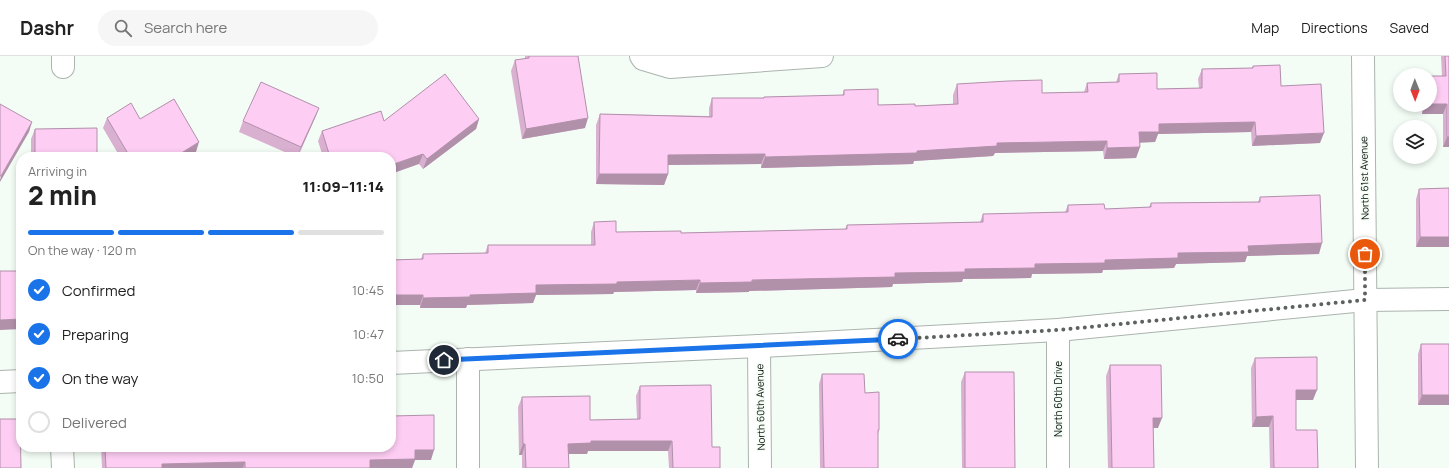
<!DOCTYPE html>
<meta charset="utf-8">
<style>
body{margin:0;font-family:Manrope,sans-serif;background:#f6f6f6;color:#222;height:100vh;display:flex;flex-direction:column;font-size:15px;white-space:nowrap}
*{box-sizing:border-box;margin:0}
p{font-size:13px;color:#767676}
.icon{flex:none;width:22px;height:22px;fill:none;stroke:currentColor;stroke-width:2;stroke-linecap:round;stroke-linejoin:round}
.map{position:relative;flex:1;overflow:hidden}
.sheet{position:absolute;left:16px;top:96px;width:380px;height:300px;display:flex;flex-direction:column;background:#fff;border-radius:16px;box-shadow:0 2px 6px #0003}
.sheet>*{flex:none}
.needle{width:26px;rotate:179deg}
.controls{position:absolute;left:1393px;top:12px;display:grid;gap:8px}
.controls a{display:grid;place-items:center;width:44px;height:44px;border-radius:50%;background:#fff;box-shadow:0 2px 6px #0003;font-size:20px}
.pin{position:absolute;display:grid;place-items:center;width:34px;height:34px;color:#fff;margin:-17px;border:2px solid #fff;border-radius:50%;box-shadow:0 1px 4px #0007}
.courier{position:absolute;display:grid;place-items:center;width:40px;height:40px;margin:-20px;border:3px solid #1a73e8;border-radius:50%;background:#fff;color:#222;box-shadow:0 1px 5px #0007}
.summary em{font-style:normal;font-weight:800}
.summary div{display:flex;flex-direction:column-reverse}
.summary{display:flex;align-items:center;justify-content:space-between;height:68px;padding:0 12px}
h1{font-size:26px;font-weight:800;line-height:30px}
.bar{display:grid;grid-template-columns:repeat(4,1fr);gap:6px 4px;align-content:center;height:48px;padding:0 12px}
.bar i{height:5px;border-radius:3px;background:#e0e0e0}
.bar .active{background:#1a73e8}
.bar p{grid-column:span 4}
ol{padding:0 12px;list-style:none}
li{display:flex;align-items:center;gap:12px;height:44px}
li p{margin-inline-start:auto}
li .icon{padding:4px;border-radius:50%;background:#1a73e8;color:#fff;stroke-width:4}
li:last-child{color:#767676}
li i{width:22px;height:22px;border:2px solid #e0e0e0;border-radius:50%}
header{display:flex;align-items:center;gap:24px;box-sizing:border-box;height:56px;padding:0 20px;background:#fff;border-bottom:1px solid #e0e0e0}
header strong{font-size:19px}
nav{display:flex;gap:22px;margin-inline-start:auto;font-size:14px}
.search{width:280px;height:36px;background:#f6f6f6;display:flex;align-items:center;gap:10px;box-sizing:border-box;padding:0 14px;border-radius:22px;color:#767676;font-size:15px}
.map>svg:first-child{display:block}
</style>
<header>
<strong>Dashr</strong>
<div class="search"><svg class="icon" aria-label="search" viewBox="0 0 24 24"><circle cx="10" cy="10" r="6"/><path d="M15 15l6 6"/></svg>Search here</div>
<nav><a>Map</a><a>Directions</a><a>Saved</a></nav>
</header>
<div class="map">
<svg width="1449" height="412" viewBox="0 0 1449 412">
<rect width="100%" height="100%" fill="#f3fdf5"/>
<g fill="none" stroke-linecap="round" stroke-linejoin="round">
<defs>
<g id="minor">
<polyline points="63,0 63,11"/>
<polyline points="641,0 643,3 670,11 822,0"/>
<polyline points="1363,0 1367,412"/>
<polyline points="1058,274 1058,412"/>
<polyline points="759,290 760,412"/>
<polyline points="468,303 468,412"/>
<polyline points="391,307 781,289 1058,274 1365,244 1449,243"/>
<polyline points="0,326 21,325"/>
<polyline points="62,391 63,412"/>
</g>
</defs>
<!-- minor casing -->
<use href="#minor" stroke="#abb4ad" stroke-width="24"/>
<!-- minor -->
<use href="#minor" stroke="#fff" stroke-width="22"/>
</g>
<!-- wall -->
<g fill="#dab0d1">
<polygon points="525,0 578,0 585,72 522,83 511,15 515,4 525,3"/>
<polygon points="1441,0 1449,0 1449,91 1443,91 1443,58 1422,58 1422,49 1430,49 1442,20"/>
<polygon points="1253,10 1281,30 1320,87 1252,90 1251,76 1158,78 1155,86 1140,86 1140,91 1136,102 1104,103 1103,95 995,97 993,100 914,105 913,108 761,112 761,108 668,109 668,118 664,129 596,128 596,69 600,58 709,60 709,52 712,42 763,42 764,41 842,40 844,34 878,49 915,50 953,48 953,39 957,28 1042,37 1084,36 1087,27 1116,26 1119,18 1157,33 1199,32 1198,23 1202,13 1252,12"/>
<polygon points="319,52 315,62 298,101 296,101 239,76 243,65"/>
<polygon points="107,62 140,63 196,96 188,101 120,101 103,72"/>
<polygon points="479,63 476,73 423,113 419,108 391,101 323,101 318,85 322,75 384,65"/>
<polygon points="35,73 97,101 31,101 31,83"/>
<polygon points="1449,132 1416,191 1416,143 1419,133"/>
<polygon points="1260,141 1319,198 1247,200 1245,206 1176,208 1174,212 1103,214 1102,217 1032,218 1031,222 963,223 962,226 893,228 892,231 749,235 749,236 696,237 696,234 614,236 613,238 536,239 533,247 467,249 466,252 420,252 420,249 391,249 391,204 421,203 423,198 485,197 488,189 591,189 591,176 594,166 616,176 681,177 845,173 847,169 980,166 983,158 1065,156 1068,149 1105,153 1149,151 1151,147 1258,146"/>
<polygon points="1421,288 1449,288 1449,349 1418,349 1418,298"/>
<polygon points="1255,302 1313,344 1296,344 1296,374 1318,412 1270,412 1269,371 1252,371 1251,312"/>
<polygon points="1110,309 1158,372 1153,372 1154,412 1108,412 1106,320"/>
<polygon points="965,316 1015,412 962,412 961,326"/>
<polygon points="822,318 865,337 879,374 878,378 878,412 820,412 819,328"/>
<polygon points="640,330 712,391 720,412 669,412 668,395 588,395 587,398 568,398 569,412 522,412 522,399 519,399 518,351 522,341 590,364 637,363 636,340"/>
<polygon points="101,391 391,391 431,404 415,404 412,412 102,412"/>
</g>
<!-- shaded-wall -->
<g fill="#b190aa">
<polygon points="1430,48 1447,48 1443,58 1422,58 1425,49 1430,49"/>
<polygon points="319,52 315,62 297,101 301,91"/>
<polygon points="588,62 585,72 522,83 526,73"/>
<polygon points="479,63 476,73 423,113 427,103"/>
<polygon points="32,66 29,76 0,126 0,124 1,120"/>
<polygon points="1255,66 1251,76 1158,78 1155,86 1136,87 1139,76 1159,68"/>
<polygon points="1324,77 1320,87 1252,90 1256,80"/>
<polygon points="1447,81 1449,81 1449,91 1443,91"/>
<polygon points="1107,85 1103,95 995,97 993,100 914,105 913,108 761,112 765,101 917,95 997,87"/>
<polygon points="199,86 196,96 188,101 175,101"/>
<polygon points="1140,91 1136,102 1104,103 1107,92"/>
<polygon points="423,98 419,108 391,118 391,109"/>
<polygon points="765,98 761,108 664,109 668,99"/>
<polygon points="599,118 668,118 664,129 596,128"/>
<polygon points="1420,181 1449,181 1449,191 1416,191"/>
<polygon points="1322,187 1319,198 1247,200 1245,206 1176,208 1174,212 1103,214 1102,217 1032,218 1031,222 963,223 962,226 893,228 892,231 749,235 749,236 696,237 700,227 895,217 965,213 1105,204 1178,197 1248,190"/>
<polygon points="700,224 696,234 614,236 613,238 536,239 533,247 467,249 466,252 420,252 423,242 470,239 536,229 617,226"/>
<polygon points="391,239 423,239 420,249 391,249"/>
<polygon points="21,263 21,273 0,274 0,264"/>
<polygon points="1296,334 1317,334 1313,344 1292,344"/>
<polygon points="1422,339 1449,339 1449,349 1418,349"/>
<polygon points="1273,360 1269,371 1252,371 1256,361"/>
<polygon points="1153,362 1162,362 1158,372 1149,372"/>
<polygon points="591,385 672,385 668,395 588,395 587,398 565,398 568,388"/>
<polygon points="523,388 525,388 522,399 519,399"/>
<polygon points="415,394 434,394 431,404 415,404 412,412 367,412 370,404"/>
<polygon points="245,406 243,412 160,412 162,408"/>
</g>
<!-- building -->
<g fill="#fdcdf3" stroke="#b190aa">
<polygon points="529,0 578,0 588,62 526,73 515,4 529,2"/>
<polygon points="1445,0 1449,0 1449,81 1447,81 1447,48 1430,48 1430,20 1446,20"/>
<polygon points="1280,9 1281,30 1321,28 1324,77 1256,80 1255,66 1159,68 1159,76 1139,76 1140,91 1107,92 1107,85 997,87 997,90 917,95 917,97 765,101 765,98 668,99 668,118 599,118 600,58 712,61 712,42 764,42 764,41 844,39 844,34 878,33 878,49 915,48 915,50 958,48 957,28 1008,25 1042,24 1042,37 1088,36 1087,27 1119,26 1119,18 1157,17 1157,33 1202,32 1202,13 1253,12 1253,10"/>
<polygon points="445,18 479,63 427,103 423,98 391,109 391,101 330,101 322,75 381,55 384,65"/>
<polygon points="261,26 319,52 301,91 243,65"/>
<polygon points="174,43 199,86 175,101 130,101 107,62 131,47 140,63"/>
<polygon points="0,48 32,66 1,120 0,120"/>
<polygon points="97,72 97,101 35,101 35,73"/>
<polygon points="1449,132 1449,181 1420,181 1419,133"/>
<polygon points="1320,139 1322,187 1248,190 1249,196 1178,197 1178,202 1105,204 1105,207 1035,208 1035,212 965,213 965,216 895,217 895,221 752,224 752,226 700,227 700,224 617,226 617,228 536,229 536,237 470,239 470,241 423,242 423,239 391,239 391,204 423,203 423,198 488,197 488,189 595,189 594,166 616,165 616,176 681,175 681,177 847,173 847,169 983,166 983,158 1068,156 1068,149 1104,148 1105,153 1151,151 1151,147 1260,146 1260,141"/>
<polygon points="0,215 21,215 21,263 0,264"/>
<polygon points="1421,288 1449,288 1449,339 1422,339"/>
<polygon points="1317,301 1317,334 1296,334 1296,374 1317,374 1318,412 1274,412 1273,360 1256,361 1255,302"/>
<polygon points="1110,309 1161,309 1162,362 1153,362 1154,412 1112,412"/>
<polygon points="965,316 1014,316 1015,412 965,412"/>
<polygon points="822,318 864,318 865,337 879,336 879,374 878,374 878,412 824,412"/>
<polygon points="711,329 712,391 720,391 720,412 673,412 672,385 591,385 591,387 568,388 569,412 526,412 525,388 523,388 522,341 590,340 590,364 640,363 640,330"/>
<polygon points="434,359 434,394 415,394 415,403 370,404 370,412 245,412 245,406 162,408 162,412 106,412 105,391 391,391 391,360"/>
<polygon points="0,363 20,363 21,412 0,412"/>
</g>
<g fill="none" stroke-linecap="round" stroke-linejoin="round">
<!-- done -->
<polyline stroke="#5d625e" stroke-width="4" stroke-dasharray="0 7.2" points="898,283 1058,274 1365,244 1365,198"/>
<!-- route -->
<polyline stroke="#1a73e8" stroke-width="5" points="444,304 898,283"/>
</g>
<g text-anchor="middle" stroke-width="3" stroke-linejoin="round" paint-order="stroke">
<!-- street labels -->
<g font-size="10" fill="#0c0f0d" stroke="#f3fdf5">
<text transform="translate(1364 122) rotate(-91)" y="4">North 61st Avenue</text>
<text transform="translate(1058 343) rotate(-90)" y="4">North 60th Drive</text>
<text transform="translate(760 351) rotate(-91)" y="4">North 60th Avenue</text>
</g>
</g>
</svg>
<div class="controls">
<a><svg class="needle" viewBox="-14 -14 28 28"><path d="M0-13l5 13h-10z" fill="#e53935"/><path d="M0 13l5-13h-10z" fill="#767676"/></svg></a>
<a><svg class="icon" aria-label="layers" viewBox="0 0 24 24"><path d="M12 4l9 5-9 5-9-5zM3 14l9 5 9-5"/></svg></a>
</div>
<div class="pin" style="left:1365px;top:198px;background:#ea580c"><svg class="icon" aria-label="bag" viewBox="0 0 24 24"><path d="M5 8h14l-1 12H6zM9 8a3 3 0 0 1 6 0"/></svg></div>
<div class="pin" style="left:444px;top:304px;background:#1f2937"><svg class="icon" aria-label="home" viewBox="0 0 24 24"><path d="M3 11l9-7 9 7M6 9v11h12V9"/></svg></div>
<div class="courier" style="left:898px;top:283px"><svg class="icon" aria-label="car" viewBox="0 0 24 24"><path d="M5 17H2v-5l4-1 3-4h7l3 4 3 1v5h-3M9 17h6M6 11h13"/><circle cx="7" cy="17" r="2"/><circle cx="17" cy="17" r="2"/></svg></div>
<section class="sheet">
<div class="summary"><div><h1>2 min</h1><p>Arriving in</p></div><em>11:09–11:14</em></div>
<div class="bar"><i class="active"></i><i class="active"></i><i class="active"></i><i></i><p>On the way · 120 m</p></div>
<ol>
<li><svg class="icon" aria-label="check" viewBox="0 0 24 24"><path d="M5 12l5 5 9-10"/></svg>Confirmed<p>10:45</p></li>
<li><svg class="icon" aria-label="check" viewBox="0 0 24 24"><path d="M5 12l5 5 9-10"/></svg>Preparing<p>10:47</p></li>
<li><svg class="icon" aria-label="check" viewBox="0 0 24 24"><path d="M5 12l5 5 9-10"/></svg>On the way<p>10:50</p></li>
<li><i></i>Delivered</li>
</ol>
</section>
</div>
